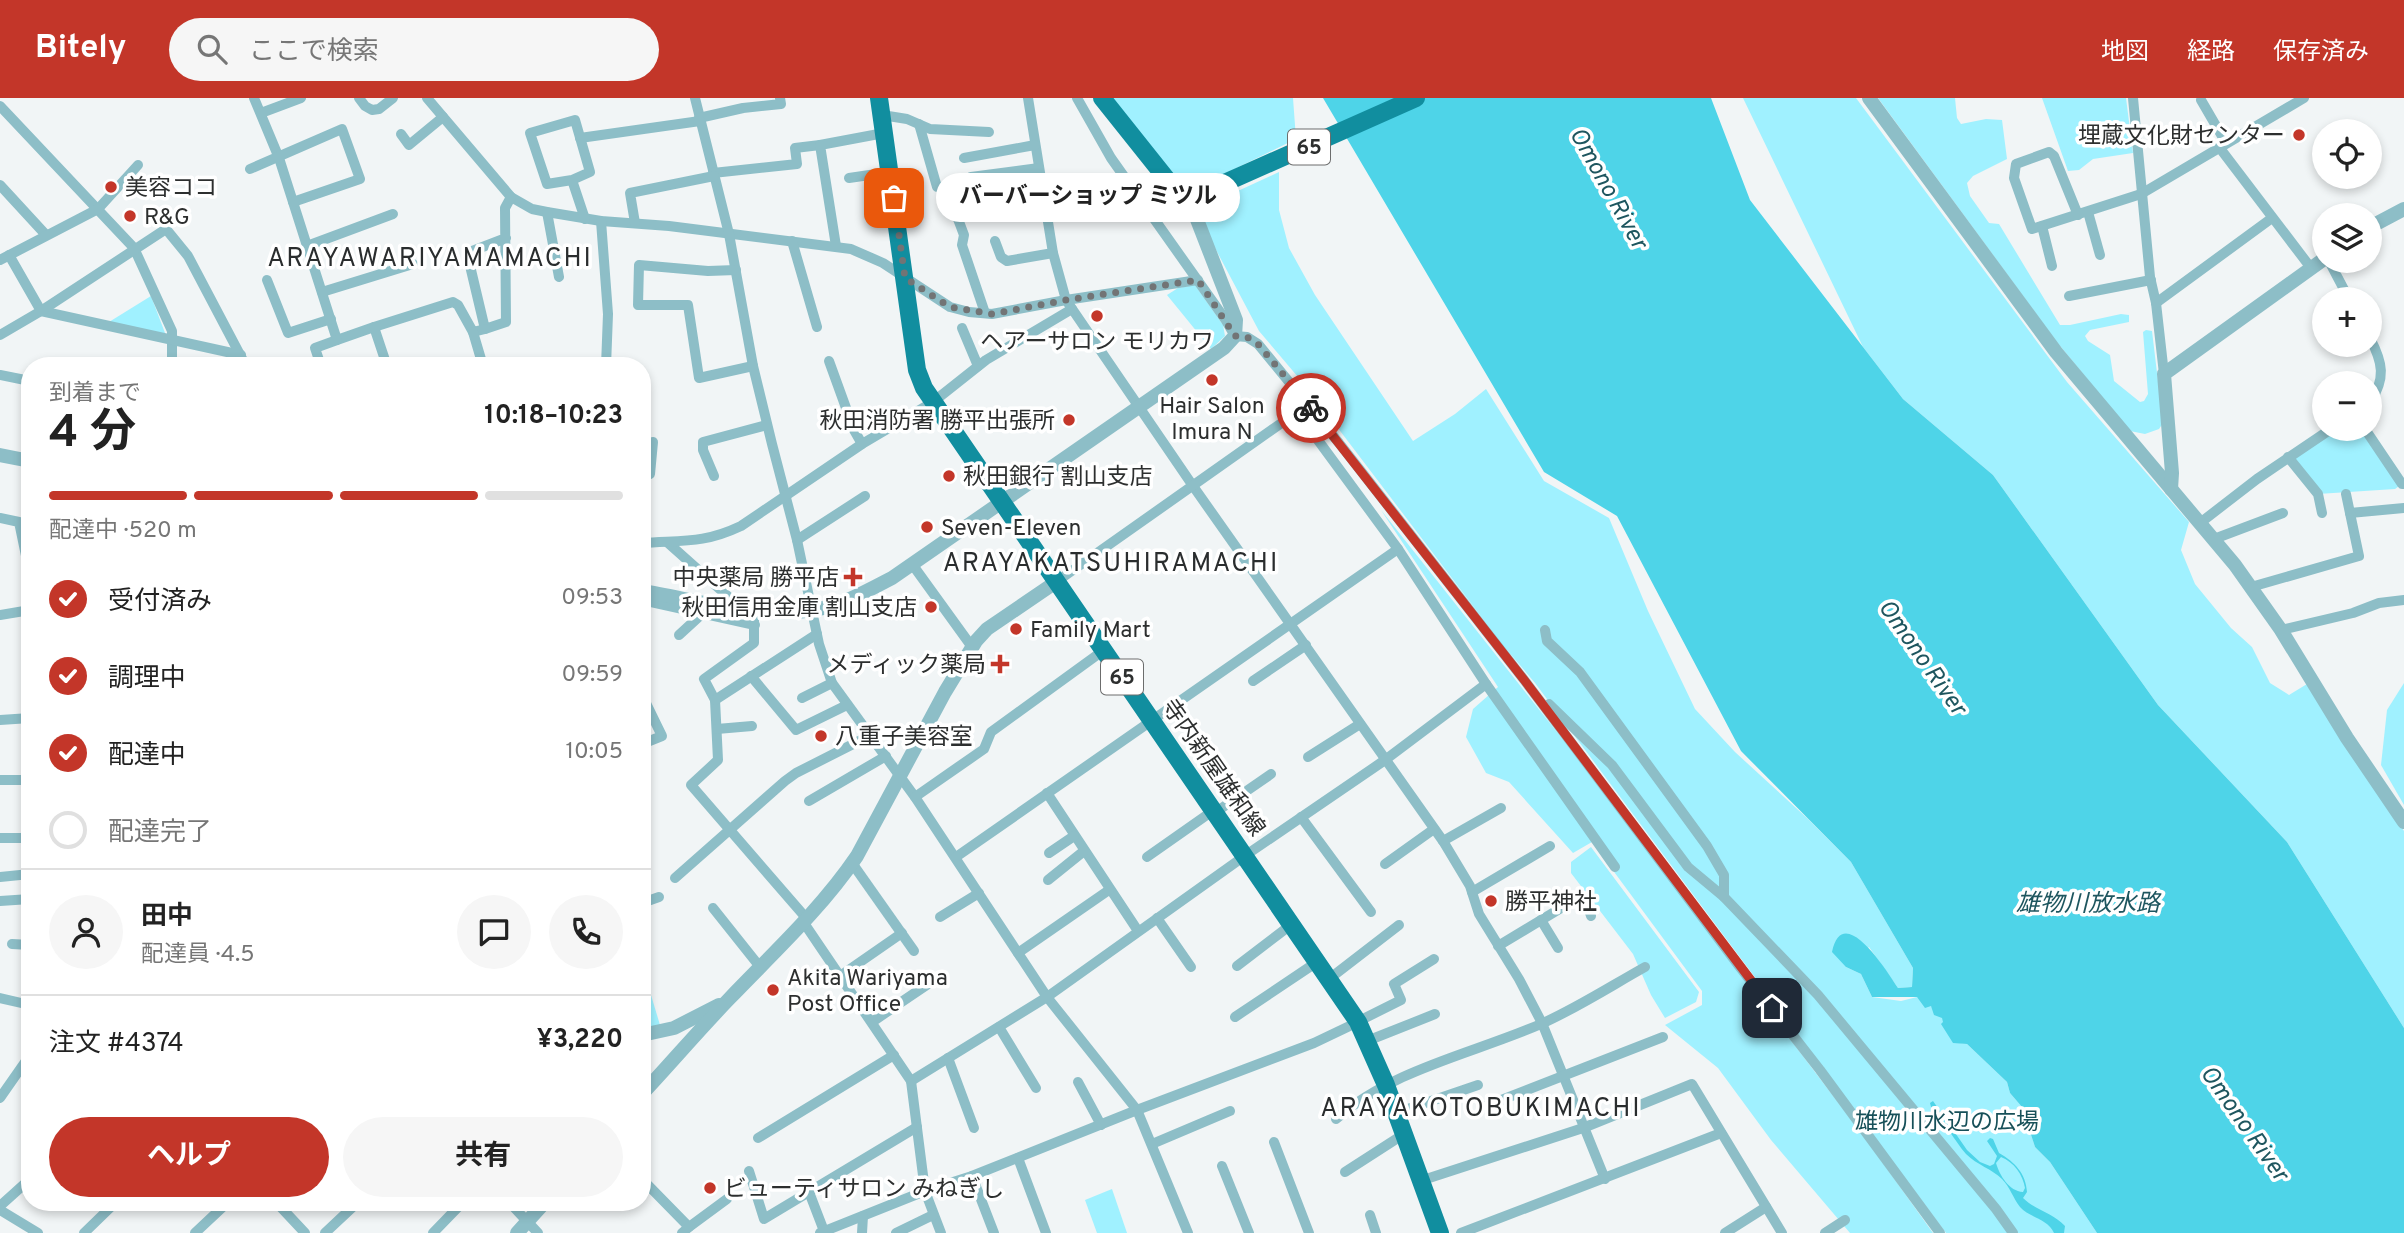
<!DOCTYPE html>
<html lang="ja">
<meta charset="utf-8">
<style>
body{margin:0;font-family:Overpass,"Noto Sans JP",sans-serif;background:#f6f6f6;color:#222;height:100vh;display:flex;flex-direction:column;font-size:26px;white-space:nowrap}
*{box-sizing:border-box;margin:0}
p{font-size:23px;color:#767676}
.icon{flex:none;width:38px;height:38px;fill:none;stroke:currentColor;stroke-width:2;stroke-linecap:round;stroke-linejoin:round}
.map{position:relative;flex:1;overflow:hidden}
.sheet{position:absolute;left:21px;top:259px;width:630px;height:854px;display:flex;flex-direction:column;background:#fff;border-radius:28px;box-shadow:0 4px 10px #0003}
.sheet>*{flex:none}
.buttons{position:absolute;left:2312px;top:21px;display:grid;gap:14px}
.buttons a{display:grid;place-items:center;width:70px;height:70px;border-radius:50%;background:#fff;box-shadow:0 4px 10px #0003;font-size:35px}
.pin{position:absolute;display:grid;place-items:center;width:60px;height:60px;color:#fff;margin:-30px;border-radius:14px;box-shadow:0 4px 10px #0006}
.courier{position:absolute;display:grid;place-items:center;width:70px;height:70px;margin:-35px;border:5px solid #c33629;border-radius:50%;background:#fff;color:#222;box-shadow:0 2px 9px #0007}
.bubble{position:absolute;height:49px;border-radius:24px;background:#fff;box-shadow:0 4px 10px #0003;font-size:23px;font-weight:700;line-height:49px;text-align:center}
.summary em{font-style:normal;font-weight:700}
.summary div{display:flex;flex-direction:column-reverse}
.summary{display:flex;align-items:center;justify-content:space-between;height:119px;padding:0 28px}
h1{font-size:46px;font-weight:700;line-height:52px}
.bar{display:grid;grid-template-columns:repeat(4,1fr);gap:10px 7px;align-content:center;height:84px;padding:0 28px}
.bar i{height:9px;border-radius:5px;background:#e0e0e0}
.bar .selected{background:#c33629}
.bar p{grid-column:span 4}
.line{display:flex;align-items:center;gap:18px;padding:0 28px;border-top:2px solid #e0e0e0}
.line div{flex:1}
.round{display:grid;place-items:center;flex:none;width:74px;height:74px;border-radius:37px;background:#f6f6f6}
ol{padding:0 28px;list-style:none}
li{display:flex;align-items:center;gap:21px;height:77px}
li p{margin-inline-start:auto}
li .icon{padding:7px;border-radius:50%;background:#c33629;color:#fff;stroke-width:4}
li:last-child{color:#767676}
li i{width:38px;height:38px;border:4px solid #e0e0e0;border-radius:50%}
.action{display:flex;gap:14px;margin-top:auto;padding:14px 28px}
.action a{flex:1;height:80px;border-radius:42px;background:#c33629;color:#fff;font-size:28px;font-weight:700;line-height:80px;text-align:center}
.action a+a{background:#f6f6f6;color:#222}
header{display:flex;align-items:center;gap:42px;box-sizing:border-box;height:98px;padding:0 35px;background:#c33629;color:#fff}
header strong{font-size:33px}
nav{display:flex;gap:38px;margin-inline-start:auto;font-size:24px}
.search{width:490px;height:63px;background:#f6f6f6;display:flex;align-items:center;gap:18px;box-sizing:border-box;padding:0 24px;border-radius:38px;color:#767676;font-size:26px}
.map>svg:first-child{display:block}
</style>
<header>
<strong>Bitely</strong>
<div class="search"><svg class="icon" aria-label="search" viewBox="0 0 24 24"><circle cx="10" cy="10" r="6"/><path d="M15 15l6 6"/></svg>ここで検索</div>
<nav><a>地図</a><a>経路</a><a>保存済み</a></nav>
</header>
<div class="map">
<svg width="2404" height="1135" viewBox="0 0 2404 1135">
<rect width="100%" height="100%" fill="#f1f5f6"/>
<!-- green -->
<g fill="#a0f1ff">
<polygon points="1108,0 1293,0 1296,41 1216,80 1195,92 1183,90"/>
<polygon points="1743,0 1856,0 2067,284 2189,424 2181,452 2195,486 2231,530 2252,549 2270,585 2289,597 2307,586 2404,733 2404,930 2287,744 2158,607 1993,377 1903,301 1863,249"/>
<polygon points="1878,0 1955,0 1957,20 1961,26 1986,21 2002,22 2007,61 1973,78 1967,85 1970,98 1989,125 1999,126 2060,227 2070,227 2121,216 2129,217 2129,224 2090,232 2085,238 2088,243 2110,257 2114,283 2140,304 2144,303 2148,296 2143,234 2146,232 2152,233 2163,325 2159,331 2145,336 2130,333 2056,243"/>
<polygon points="2042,0 2126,0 2133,55 2093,61 2079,72 2068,73"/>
<polygon points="1279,74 1279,112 1289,150 1315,197 1413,343 1455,316 1486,291 1544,383 1609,420 1648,513 1695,611 1735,654 1807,720 1851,764 1913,870 1912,889 1898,890 1869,849 1846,869 1861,876 1872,899 1901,903 1917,899 1931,908 1942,919 1953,944 1967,946 2007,984 2010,995 2022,1009 2035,1049 2050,1064 2097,1135 1946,1135 1535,585 1502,546 1309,292 1259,233 1205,131 1201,110"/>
<polygon points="1195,187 1223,227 1225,238 1211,251 1167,197 1178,190"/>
<polygon points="151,198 165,235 163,238 109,224"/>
<polygon points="2331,331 2365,331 2402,386 2395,391 2318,396 2288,359"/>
<polygon points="1381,412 1564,643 1865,1040 1933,1135 1850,1135 1771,1042 1718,970 1665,927 1702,907 1702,893 1592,744 1573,755 1509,684 1486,675 1466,639 1473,611 1498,589"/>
<polygon points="2404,585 2404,707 2381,667 2387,612"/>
<polygon points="1591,749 1699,894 1696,904 1665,920 1651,897 1633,856 1571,775 1571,764"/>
<polygon points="642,867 660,927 642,931"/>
<polygon points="1112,1091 1127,1135 1097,1135 1085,1102"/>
</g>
<!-- water -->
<g fill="#4ed4e8" fill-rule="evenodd">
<path d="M1323,0H1711L1750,102L1903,301L1993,377L2158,607L2287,744L2404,930V1135H2097L2050,1064L2035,1049L2022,1009L2010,995L2007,984L1967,946L1953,945L1941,926L1943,924L1942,920L1934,917L1931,908L1925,910L1917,899H1872L1861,876L1846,869L1832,854C1843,802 1888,875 1898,890L1912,889L1913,870L1851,764L1741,653L1617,418L1544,374Z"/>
<path d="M1933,1003L1967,1052L1980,1064L1990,1068L1994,1066L1997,1058L1987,1043L1990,1040L1993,1041L1999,1055C2015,1064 2026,1076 2027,1094L2023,1100C2035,1112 2053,1115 2065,1128L2064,1135H2054C2048,1121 2030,1120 2020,1109C2013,1100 2010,1089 2002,1081C1992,1071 1977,1067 1966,1056C1954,1042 1946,1025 1932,1013L1930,1005ZM2001,1059C2014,1064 2023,1077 2025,1090L2023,1094C2009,1093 2000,1078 1996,1065Z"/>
</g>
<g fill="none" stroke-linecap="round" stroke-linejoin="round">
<!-- minor -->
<g stroke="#8dbec7" stroke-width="10">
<polyline points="254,0 279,60 337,242 374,229 387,268"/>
<polyline points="359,0 365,8 372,12 379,11 393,0"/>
<polyline points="427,0 511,99 532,111 547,114 601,123 669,128 851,151 883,165 950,209 969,214 992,216 1066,202 1198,182"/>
<polyline points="695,0 729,136 753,268 772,346 797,442 819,546 832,585 915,699 1047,899 1137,1012 1188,1135"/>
<polyline points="1028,0 1053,155 1066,202 1193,388 1443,743 1470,788 1479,816 1519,881 1542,925 1605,1081"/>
<polyline points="1077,0 1111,60 1225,221 1235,238 1247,239 1258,246 1339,345 1525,583 1739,868 1820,972 1940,1135"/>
<polyline points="2133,0 2150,179 2156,205 2164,276"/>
<polyline points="2201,2 2226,45"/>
<polyline points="0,8 134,150 172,233 172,268"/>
<polyline points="261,15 301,0"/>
<polyline points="882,17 907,21 930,31 989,34"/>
<polyline points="699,20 743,10 781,6 780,0"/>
<polyline points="919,26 937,89"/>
<polyline points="401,36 409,47 443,19"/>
<polyline points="580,40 700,23"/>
<polyline points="2219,49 2311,170"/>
<polyline points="964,60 1035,47"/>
<polyline points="250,71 342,31 360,81 293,104"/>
<polyline points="713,75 797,66 795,50 820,47"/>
<polyline points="971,79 1039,70"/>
<polyline points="849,80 890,74"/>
<polyline points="572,82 590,74 575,22 530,35 547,86 572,82 585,121"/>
<polyline points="0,87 46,137"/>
<polyline points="955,113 964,137 962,147 985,215"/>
<polyline points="547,114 559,179"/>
<polyline points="2088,114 2100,157"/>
<polyline points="2078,117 2054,58 2049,54 2016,66 2014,80 2032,131 2141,96 2304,0"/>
<polyline points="601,123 608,216 606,268"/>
<polyline points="635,125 630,95 714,78"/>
<polyline points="2042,128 2052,168"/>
<polyline points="506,140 467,155 485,231 506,224 505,110 511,99"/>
<polyline points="792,143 817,229"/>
<polyline points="995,143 1001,159 1007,163 1053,155"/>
<polyline points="307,148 393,116"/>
<polyline points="836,148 820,47 884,35"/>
<polyline points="9,157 41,213 241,257"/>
<polyline points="0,162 98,111 138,67"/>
<polyline points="2329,163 2349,201"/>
<polyline points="736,172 708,173 639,167 638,207 688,207 699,280 753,268"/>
<polyline points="267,182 288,235 331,221"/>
<polyline points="322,194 413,166"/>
<polyline points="2069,198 2151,182"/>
<polyline points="2156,205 2272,120"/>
<polyline points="374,229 453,204 458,207 473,234 485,231"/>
<polyline points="962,230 978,268"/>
<polyline points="473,234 483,268"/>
<polyline points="0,237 41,213 166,131 188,158 246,268"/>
<path d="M2370,240C2383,265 2386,280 2370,305"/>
<polyline points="829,263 854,332 862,346"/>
<polyline points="321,268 315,250 337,242"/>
<polyline points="565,268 606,267"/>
<polyline points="0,277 30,283"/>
<polyline points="1298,315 1398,451 1486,586 1615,769"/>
<polyline points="2365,331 2402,386 2404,386"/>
<polyline points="2288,359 2318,396 2322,415"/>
<polyline points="714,378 703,352 703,344 767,327"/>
<polyline points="642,380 650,376 653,344"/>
<polyline points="2350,415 2404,410"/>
<polyline points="0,420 19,424 30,477"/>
<polyline points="2200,425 2257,381 2331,331"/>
<polyline points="2214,441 2283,415"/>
<polyline points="797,442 865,398"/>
<polyline points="667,444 741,510"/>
<path d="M642,445C682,442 703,446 741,428L862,346L933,304L986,262L1072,211"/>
<polyline points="912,466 972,549"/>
<polyline points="1056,484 1300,312"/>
<polyline points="2251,489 2359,458 2346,396"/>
<polyline points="642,502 755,527"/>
<polyline points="754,513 754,545 704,581 715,602 718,662 691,687 807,821"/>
<polyline points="0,517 30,512"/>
<polyline points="1545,532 1547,543 1580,574 1707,748 1724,777 1724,799"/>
<polyline points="2281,532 2353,515 2379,505 2404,502"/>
<polyline points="679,537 703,515"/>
<polyline points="751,578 796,632 847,607"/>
<polyline points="1253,583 1306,547"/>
<polyline points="642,597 662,638 642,646"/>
<polyline points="802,600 832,585"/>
<polyline points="715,602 817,536"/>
<polyline points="1549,606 1612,667 1688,769 1724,799 1818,897 1996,1111 2013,1135"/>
<polyline points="0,622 30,620"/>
<polyline points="717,631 752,628"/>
<polyline points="1308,659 1360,626"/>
<polyline points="0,682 30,682"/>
<polyline points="1047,695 1138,833"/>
<polyline points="915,699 984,651 991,634 1104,552"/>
<polyline points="809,703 886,658"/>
<polyline points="1216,714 1271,676"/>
<polyline points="1301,719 1371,814"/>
<polyline points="0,740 30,740"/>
<polyline points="1443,743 1501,710"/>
<polyline points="1049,755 1074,738"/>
<polyline points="956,759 1398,451"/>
<polyline points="1147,759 1214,712"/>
<polyline points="852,765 914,853"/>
<polyline points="1385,766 1434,731"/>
<polyline points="0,779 30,776"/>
<polyline points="675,780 785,683 796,675 867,639"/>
<polyline points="1048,782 1084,753"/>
<polyline points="1472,794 1550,748"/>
<polyline points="0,803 30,801"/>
<polyline points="642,805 659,799"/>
<polyline points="713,810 760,869"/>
<polyline points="940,819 979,795"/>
<polyline points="1157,820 1191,869"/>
<polyline points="1541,822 1558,850"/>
<polyline points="804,825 911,983 925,1093 941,1135"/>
<polyline points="12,846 30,847"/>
<polyline points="1498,848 1576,801 1589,812 1591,818"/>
<polyline points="1018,855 1109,792"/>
<polyline points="1237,868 1292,826"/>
<polyline points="840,878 902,835"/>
<polyline points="1329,881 1399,827"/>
<polyline points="0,900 30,907"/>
<polyline points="1235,919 1317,864"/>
<polyline points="872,924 934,882"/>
<polyline points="1357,924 1401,902 1394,886 1434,861"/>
<polyline points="999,929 1036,990"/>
<polyline points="1367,943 1435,916"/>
<polyline points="948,960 974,1030"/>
<polyline points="911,983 1047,899 1246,757 1385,662 1486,586"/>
<polyline points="1078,984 1101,1027"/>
<polyline points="0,1000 30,957"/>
<polyline points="1486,1008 1663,939"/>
<polyline points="1396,1015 1478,987"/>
<path d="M1336,1021C1393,971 1472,956 1541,926C1577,910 1611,888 1645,869"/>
<polyline points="758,1040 894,957"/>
<polyline points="1274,1044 1309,1135"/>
<polyline points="1152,1046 1230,1013"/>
<polyline points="1018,1060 1046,1135"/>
<polyline points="1222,1068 1249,1135"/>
<polyline points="749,1073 764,1121 917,1029"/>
<polyline points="1345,1074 1404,1036"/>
<polyline points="972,1078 994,1135"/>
<polyline points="642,1081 689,1129 682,1135"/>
<polyline points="1420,1083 1583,1030 1692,986 1782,1135"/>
<polyline points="809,1094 824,1133"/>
<polyline points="276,1104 305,1135"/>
<polyline points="509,1104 538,1135"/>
<polyline points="0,1108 30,1081"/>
<polyline points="0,1112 38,1135"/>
<polyline points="1370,1117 1376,1135"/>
<polyline points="689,1129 727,1101"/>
<polyline points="84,1135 116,1104"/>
<polyline points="195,1135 228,1104"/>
<polyline points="325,1135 358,1104"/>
<polyline points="433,1135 463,1104"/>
<polyline points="820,1135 925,1093 972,1078 1137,1012 1314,945 1358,924"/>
<polyline points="862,1135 863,1118"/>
<polyline points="896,1135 933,1117"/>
<polyline points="1461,1135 1721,1035"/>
<polyline points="1725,1135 1766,1109"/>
<polyline points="1825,1135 1845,1122"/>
</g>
<!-- tertiary -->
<g stroke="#8dbec7" stroke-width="14">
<polyline points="1869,0 2056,254 2235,467 2281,532 2347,640 2404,724"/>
<polyline points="2370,129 2404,111"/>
<polyline points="0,357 30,363"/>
<polyline points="2171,391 2172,375 2164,276 2324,161"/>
<path d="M642,493C696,502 759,521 813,512C841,508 867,493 892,480L1224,250L1235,238L1236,222L1196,119L1192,104L1193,99"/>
<polyline points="642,937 674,930 719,907"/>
<path d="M642,996C671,965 699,932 729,901C773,855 821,811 857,758L945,594L976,543L987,531L1056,484"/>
<polyline points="517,1135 545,1104"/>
</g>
<!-- primary -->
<g stroke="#118e9f" stroke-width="18">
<polyline points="879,0 917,272 924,290 1358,924 1386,987 1440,1135"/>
<polyline points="1102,0 1177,94 1193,99 1416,0"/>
</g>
</g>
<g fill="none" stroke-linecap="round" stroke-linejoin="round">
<!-- done -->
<polyline stroke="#727475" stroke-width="7" stroke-dasharray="0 12.6" points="894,100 905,180 950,209 992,216 1066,202 1198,182 1235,238 1247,239 1258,246 1311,310"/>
<!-- route -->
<polyline stroke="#c33629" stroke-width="9" points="1311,310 1525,583 1772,910"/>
</g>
<!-- markers -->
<g fill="#c33629" stroke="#fff" stroke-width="2.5">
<circle cx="2299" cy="37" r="7"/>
<circle cx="111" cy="89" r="7"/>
<circle cx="130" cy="118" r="7"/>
<circle cx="1097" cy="218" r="7"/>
<circle cx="1212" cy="282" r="7"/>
<circle cx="1069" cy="322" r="7"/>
<circle cx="949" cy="378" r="7"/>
<circle cx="927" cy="429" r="7"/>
<path d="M849.5 468.5h7v7h7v7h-7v7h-7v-7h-7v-7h7z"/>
<circle cx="931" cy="509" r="7"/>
<circle cx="1016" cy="531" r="7"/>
<path d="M996.5 555.5h7v7h7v7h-7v7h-7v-7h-7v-7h7z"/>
<circle cx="821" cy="638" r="7"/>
<circle cx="1491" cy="803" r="7"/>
<circle cx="773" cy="892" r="7"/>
<circle cx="710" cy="1090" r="7"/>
</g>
<g text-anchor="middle" stroke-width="7" stroke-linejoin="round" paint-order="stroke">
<!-- shield labels -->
<g fill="#fff" stroke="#6c6d6d" stroke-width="2">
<rect x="1288" y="31.5" width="42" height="35" rx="5"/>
<rect x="1101" y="561.5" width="42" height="35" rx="5"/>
</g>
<g font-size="21" font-weight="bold" fill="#2d2f2f">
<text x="1309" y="56">65</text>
<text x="1122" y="586">65</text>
</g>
<!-- poi labels -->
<g font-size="23" fill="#2d2f2f" stroke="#fff" text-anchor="start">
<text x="2285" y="45" text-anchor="end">埋蔵文化財センター</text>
<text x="125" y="97">美容ココ</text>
<text x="144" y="126">R&amp;G</text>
<text x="1097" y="251" text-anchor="middle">ヘアーサロン モリカワ</text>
<text x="1212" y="315" text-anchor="middle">Hair Salon<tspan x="1212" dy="26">Imura N</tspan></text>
<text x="1055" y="330" text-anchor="end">秋田消防署 勝平出張所</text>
<text x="963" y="386">秋田銀行 割山支店</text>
<text x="941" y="437">Seven-Eleven</text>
<text x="839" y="487" text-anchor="end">中央薬局 勝平店</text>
<text x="917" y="517" text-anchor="end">秋田信用金庫 割山支店</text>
<text x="1030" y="539">Family Mart</text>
<text x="986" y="574" text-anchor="end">メディック薬局</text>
<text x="835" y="646">八重子美容室</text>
<text x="1505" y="811">勝平神社</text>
<text x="787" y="887">Akita Wariyama<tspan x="787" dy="26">Post Office</tspan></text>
<text x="724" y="1098">ビューティサロン みねぎし</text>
</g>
<!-- street labels -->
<g font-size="23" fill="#2d2f2f" stroke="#fff">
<text transform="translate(1214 669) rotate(55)" y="8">寺内新屋雄和線</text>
</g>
<!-- park labels -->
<g font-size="23" fill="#175059" stroke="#fff">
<text x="1947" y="1031">雄物川水辺の広場</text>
</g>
<!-- water labels -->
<g font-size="24" font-style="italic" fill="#1e565f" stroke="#fff">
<text transform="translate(1609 90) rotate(61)" y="8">Omono River</text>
<text transform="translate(1923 559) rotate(55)" y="8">Omono River</text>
<text x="2088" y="813">雄物川放水路</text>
<text transform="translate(2245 1025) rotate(55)" y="8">Omono River</text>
</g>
<!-- quarter labels -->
<g font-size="26" letter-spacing="2" fill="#2a2d2e" stroke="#fff">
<text x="430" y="168">ARAYAWARIYAMAMACHI</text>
<text x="1111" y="473">ARAYAKATSUHIRAMACHI</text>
<text x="1481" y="1018">ARAYAKOTOBUKIMACHI</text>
</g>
</g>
</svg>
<div class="buttons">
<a><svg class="icon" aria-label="locate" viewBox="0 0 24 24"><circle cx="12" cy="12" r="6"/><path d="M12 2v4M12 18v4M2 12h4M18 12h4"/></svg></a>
<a><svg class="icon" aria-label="layers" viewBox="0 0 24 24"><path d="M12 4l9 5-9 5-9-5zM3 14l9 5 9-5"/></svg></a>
<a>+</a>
<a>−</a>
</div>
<div class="pin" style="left:894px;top:100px;background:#ea580c"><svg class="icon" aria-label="bag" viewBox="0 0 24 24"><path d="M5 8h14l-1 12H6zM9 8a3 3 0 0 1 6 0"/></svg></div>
<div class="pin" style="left:1772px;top:910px;background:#1f2937"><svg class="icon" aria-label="home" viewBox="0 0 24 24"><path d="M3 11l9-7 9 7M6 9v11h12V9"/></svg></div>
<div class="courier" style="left:1311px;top:310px"><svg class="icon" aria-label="bike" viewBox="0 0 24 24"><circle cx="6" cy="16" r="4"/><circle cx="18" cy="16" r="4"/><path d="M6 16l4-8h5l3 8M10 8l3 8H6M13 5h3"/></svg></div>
<div class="bubble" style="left:936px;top:75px;width:304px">バーバーショップ ミツル</div>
<section class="sheet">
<div class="summary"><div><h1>4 分</h1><p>到着まで</p></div><em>10:18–10:23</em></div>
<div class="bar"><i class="selected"></i><i class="selected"></i><i class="selected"></i><i></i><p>配達中 · 520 m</p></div>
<ol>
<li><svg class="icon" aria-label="check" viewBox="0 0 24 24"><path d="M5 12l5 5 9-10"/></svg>受付済み<p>09:53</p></li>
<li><svg class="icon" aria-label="check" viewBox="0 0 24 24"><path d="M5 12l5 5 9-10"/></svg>調理中<p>09:59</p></li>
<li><svg class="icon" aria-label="check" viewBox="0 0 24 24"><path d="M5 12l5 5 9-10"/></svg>配達中<p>10:05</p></li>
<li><i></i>配達完了</li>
</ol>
<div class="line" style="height:126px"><a class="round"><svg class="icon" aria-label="person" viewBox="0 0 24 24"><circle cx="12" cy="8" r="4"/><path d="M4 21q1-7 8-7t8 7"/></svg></a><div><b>田中</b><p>配達員 · 4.5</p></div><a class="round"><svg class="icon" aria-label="chat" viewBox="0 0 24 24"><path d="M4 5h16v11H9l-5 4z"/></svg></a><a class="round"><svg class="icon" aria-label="phone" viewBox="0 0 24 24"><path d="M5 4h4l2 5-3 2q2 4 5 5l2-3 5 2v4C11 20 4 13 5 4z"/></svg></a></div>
<div class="line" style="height:91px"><div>注文 #4374</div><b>¥3,220</b></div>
<div class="action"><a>ヘルプ</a><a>共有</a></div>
</section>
</div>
